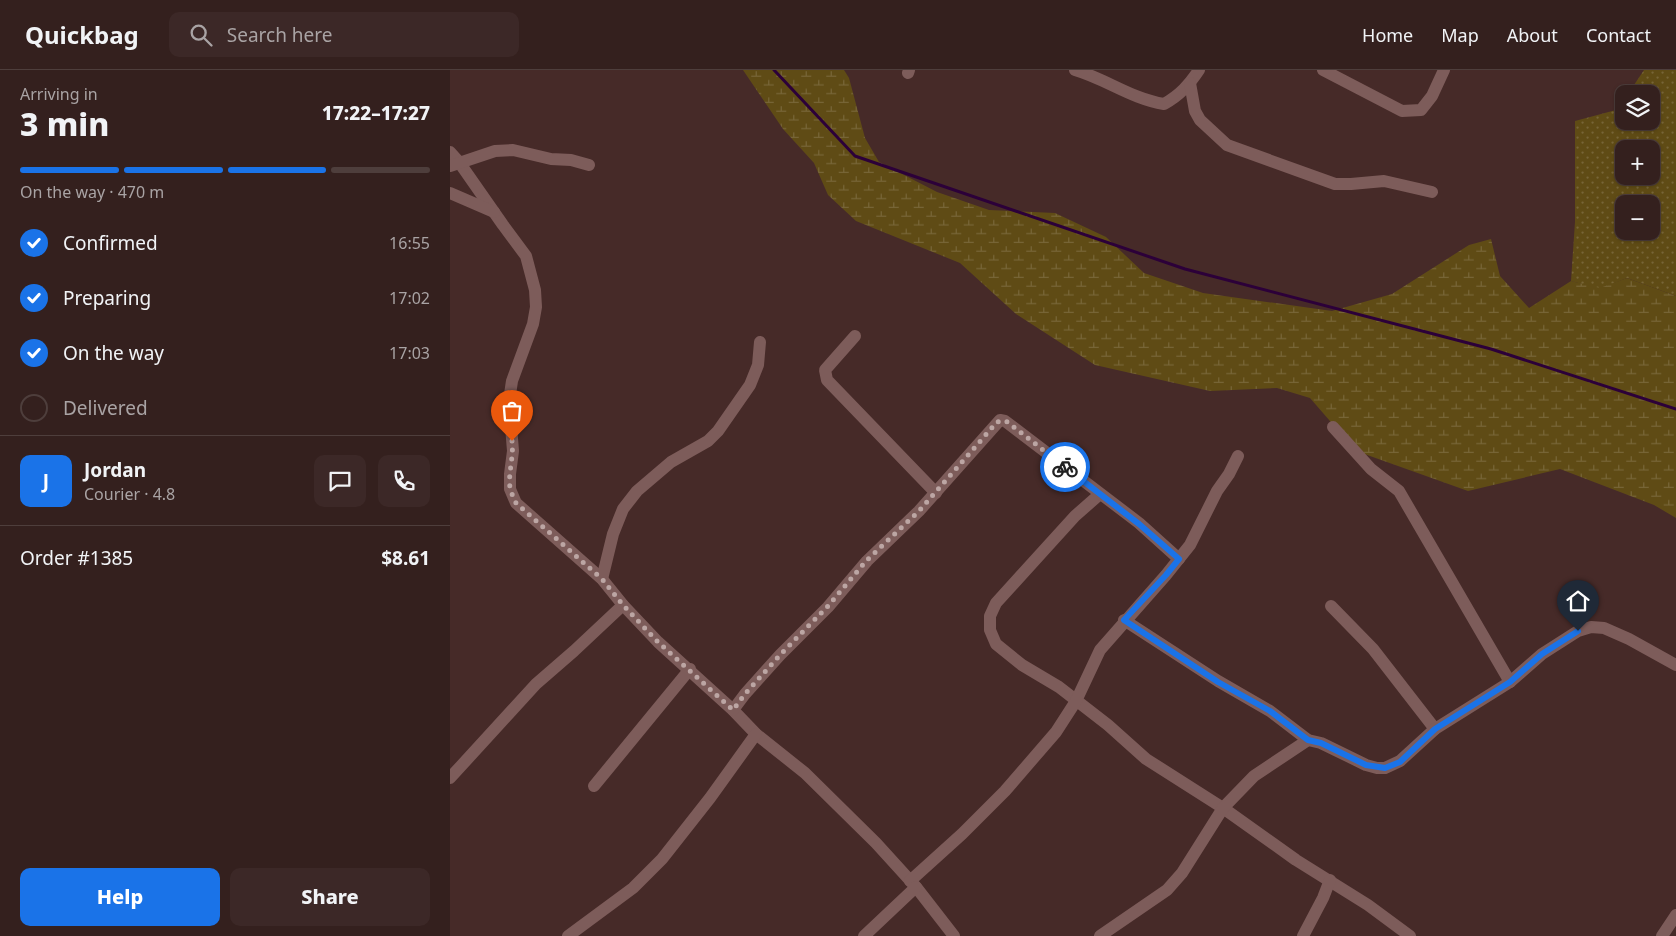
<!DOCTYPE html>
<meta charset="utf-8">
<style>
body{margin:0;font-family:"Noto Sans",sans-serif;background:#3c2827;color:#f1f3f6;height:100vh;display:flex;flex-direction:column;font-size:19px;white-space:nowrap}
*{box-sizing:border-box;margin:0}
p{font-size:16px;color:#a9a3a4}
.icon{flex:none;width:28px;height:28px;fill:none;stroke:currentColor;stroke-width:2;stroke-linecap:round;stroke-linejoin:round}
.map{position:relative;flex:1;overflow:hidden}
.details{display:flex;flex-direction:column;background:#34201e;width:450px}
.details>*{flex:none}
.buttons{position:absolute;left:1165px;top:15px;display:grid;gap:10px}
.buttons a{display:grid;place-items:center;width:45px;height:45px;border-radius:10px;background:#34201e;box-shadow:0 1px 4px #0004,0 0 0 1px #4e3e3c;font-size:25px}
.pin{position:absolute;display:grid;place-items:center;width:42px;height:42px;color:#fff;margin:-51px -21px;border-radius:50% 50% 50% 0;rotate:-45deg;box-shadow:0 0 5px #0007}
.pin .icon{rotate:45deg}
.courier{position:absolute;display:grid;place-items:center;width:50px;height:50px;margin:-25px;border:4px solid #1a73e8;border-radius:50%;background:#fff;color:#222;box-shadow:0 1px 6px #0007}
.overview em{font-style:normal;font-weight:800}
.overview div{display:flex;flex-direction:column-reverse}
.overview{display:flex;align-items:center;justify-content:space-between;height:85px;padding:0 20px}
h1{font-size:32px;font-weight:800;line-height:38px}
.bar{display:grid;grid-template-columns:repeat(4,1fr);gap:8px 5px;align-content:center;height:60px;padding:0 20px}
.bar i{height:6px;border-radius:4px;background:#4e3e3c}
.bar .current{background:#1a73e8}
.bar p{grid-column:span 4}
.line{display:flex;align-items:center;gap:12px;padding:0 20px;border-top:1px solid #4e3e3c}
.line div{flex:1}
.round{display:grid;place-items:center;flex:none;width:52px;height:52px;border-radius:10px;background:#3c2827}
ol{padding:0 20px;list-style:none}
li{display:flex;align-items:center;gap:15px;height:55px}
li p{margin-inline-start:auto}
li .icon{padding:5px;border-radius:50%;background:#1a73e8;color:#fff;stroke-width:4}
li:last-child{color:#a9a3a4}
li i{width:28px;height:28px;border:2px solid #4e3e3c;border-radius:50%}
.button{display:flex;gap:10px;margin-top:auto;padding:10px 20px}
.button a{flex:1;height:58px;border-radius:10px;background:#1a73e8;color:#fff;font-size:20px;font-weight:800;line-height:58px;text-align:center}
.button a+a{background:#3c2827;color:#f1f3f6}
header{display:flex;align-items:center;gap:30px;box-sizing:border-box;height:70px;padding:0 25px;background:#34201e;border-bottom:1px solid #4e3e3c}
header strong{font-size:24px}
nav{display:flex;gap:28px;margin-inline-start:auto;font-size:18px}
.search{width:350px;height:45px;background:#3c2827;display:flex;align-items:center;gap:12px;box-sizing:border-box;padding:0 18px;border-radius:10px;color:#a9a3a4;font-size:19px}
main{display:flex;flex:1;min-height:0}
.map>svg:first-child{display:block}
</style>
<header>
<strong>Quickbag</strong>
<div class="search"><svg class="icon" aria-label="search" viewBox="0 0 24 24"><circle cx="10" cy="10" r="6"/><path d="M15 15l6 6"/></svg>Search here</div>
<nav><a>Home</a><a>Map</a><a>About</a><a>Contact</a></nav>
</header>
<main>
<section class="details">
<div class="overview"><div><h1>3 min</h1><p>Arriving in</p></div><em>17:22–17:27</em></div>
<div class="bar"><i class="current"></i><i class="current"></i><i class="current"></i><i></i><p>On the way · 470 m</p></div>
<ol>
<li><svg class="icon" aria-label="check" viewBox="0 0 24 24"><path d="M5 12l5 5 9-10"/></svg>Confirmed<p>16:55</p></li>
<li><svg class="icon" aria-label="check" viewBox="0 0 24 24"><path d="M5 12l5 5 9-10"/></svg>Preparing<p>17:02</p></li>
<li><svg class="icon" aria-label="check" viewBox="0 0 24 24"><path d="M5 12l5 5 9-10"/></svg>On the way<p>17:03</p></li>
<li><i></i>Delivered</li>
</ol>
<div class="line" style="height:90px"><b class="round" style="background:#1a73e8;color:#fff">J</b><div><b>Jordan</b><p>Courier · 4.8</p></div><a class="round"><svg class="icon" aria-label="chat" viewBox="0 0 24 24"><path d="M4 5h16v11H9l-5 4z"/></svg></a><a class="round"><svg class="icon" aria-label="phone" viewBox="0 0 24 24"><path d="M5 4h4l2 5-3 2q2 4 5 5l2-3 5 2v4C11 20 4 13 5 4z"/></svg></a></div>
<div class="line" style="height:65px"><div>Order #1385</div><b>$8.61</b></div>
<div class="button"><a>Help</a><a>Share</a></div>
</section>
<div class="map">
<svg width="1226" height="866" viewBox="0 0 1226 866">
<defs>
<pattern id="grass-dots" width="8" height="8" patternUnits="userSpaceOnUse" patternTransform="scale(1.25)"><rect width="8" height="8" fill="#5f4b15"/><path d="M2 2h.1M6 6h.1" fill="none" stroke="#776537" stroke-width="1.8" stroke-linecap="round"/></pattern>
<pattern id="wetland-marsh" width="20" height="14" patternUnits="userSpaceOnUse" patternTransform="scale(1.25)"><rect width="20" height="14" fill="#5f4b15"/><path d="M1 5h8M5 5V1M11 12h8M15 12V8" fill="none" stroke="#776537"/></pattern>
</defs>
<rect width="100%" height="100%" fill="#462a28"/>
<!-- grass -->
<path fill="url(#grass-dots)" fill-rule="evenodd" d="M1194,0H1226V226L1177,208L1150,219L1121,211L1125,152V51L1166,40L1174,29V51H1201V24H1178ZM1174,79H1201V106H1174ZM1174,134H1201V161H1174Z"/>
<!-- wetland -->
<polygon fill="url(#wetland-marsh)" points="293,0 394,0 399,8 415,68 429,92 487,122 539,140 605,143 656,167 694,203 753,223 882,241 942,224 1019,175 1041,169 1050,206 1079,238 1121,211 1150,218 1177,208 1226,226 1226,448 1204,435 1110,399 1018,421 906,381 860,328 827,318 760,321 645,295 566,244 510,193 406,151 378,125 364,93 333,59"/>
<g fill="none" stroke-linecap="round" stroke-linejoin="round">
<!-- stream -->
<polyline stroke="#2c0039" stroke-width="3" points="324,0 405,86 735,199 1041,279 1226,339"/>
<!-- street -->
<g stroke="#7d5c5a" stroke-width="12">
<path d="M625,0C656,9 682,29 714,34C730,25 739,15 749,0"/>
<polyline points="873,0 952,41 971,40 982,26 994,0"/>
<polyline points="458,3 459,0"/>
<polyline points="740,13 745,41 750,50 777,75 885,114 901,114 934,111 982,122"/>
<polyline points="0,82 9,92 53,155 76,186 85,220 86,237 83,254 62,311 59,331 63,381 60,404 60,419 66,433 152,509 173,535 208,572 283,640 306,664 355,703 426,773 466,817 504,866"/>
<polyline points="0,96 45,81 63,80 101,89 121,90 139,95"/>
<polyline points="0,123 44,142"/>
<polyline points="405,266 375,300 377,310 486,423"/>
<polyline points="883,357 921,399 949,421 1060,612"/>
<polyline points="650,424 625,446 546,533 540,546 540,560 546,574 572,595 609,617 658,655 696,689 773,738 846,790 918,835 960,866"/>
<polyline points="152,509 163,464 173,439 187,421 221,392 258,371 268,361 300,315 308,295 310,272"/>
<polyline points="881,536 923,579 985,659"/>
<polyline points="674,550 768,611 820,641 858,670 871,673 916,695 927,698 935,698 950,691 985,659 1060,612 1092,584 1128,561 1141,557 1154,558 1179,569 1226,595"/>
<polyline points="283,640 295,624 330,585 378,537 417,491 469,441 550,350 555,351 689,453 729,489"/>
<polyline points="0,708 86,614 124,581 173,535"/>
<polyline points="144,716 240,599"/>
<polyline points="460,811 512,764 555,721 606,662 626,631 650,580 716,505 740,475 767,421 779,404 788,386"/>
<polyline points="118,866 183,818 212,789 260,728 306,664"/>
<polyline points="414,866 466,817"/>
<polyline points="650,866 717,820 732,803 773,738 804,706 858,670"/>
<polyline points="853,866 873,828 880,810"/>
<polyline points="1212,866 1226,845"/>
</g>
</g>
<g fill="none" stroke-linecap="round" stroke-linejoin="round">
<!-- done -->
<path stroke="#bca6a4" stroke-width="5" stroke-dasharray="0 9" d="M62,371C64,387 58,402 60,418C61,423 64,428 66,433L152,509L173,535L208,572L283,640L295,624L330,585L378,536L416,491L469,441L547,352L556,351L615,397"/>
<!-- route -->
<polyline stroke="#1a73e8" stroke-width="6" points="615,397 689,454 729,489 716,505 674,550 768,612 820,641 858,670 871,673 916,695 935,698 950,692 985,659 1060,612 1092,584 1128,561"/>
</g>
</svg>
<div class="buttons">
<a><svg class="icon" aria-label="layers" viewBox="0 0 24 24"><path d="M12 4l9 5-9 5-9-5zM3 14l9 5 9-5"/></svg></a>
<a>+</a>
<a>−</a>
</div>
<div class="pin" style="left:62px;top:371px;background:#ea580c"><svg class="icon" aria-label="bag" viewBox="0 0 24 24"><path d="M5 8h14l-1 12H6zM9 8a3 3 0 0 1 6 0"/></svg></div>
<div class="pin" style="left:1128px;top:561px;background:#1f2937"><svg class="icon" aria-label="home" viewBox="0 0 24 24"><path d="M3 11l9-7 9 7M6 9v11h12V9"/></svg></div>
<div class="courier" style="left:615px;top:397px"><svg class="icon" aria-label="bike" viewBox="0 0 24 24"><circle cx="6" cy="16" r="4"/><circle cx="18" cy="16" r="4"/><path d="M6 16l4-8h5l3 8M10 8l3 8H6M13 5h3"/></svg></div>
</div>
</main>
